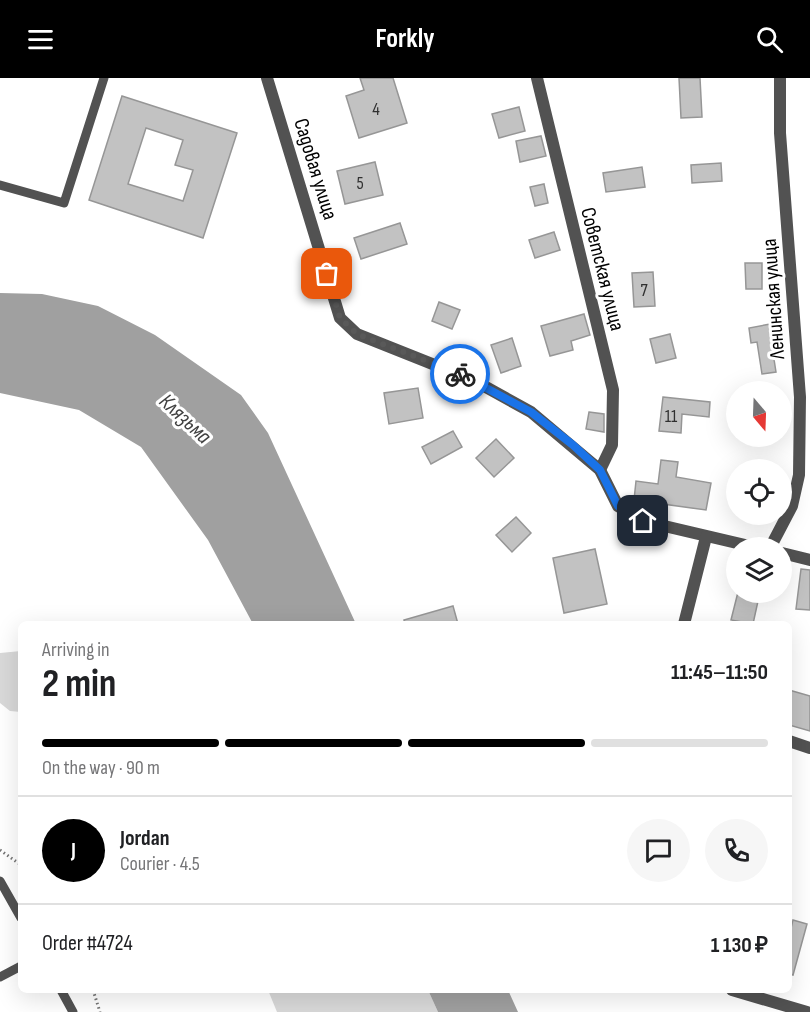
<!DOCTYPE html>
<meta charset="utf-8">
<style>
body{margin:0;font-family:"Sofia Sans Condensed",sans-serif;background:#f6f6f6;color:#202124;height:100vh;display:flex;flex-direction:column;font-size:22px;white-space:nowrap}
*{box-sizing:border-box;margin:0}
p{font-size:20px;color:#757577}
.icon{flex:none;width:33px;height:33px;fill:none;stroke:currentColor;stroke-width:2;stroke-linecap:round;stroke-linejoin:round}
.map{position:relative;flex:1;overflow:hidden}
.details{position:absolute;left:18px;top:543px;width:774px;height:372px;display:flex;flex-direction:column;background:#fff;border-radius:9px;box-shadow:0 6px 24px #0002}
.details>*{flex:none}
.needle{width:39px;rotate:161deg}
.tools{position:absolute;left:726px;top:303px;display:grid;gap:12px}
.tools a{display:grid;place-items:center;width:66px;height:66px;border-radius:50%;background:#fff;box-shadow:0 6px 24px #0002;font-size:30px}
.pin{position:absolute;display:grid;place-items:center;width:51px;height:51px;color:#fff;margin:-26px;border-radius:12px;box-shadow:0 3px 9px #0006}
.courier{position:absolute;display:grid;place-items:center;width:60px;height:60px;margin:-30px;border:4px solid #1a73e8;border-radius:50%;background:#fff;color:#222;box-shadow:0 2px 8px #0007}
.summary em{font-style:normal;font-weight:700}
.summary div{display:flex;flex-direction:column-reverse}
.summary{display:flex;align-items:center;justify-content:space-between;height:102px;padding:0 24px}
h1{font-size:39px;font-weight:700;line-height:45px}
.bar{display:grid;grid-template-columns:repeat(4,1fr);gap:9px 6px;align-content:center;height:72px;padding:0 24px}
.bar i{height:8px;border-radius:4px;background:#e0e0e0}
.bar .on{background:#000}
.bar p{grid-column:span 4}
.line{display:flex;align-items:center;gap:15px;padding:0 24px;border-top:2px solid #e0e0e0}
.line div{flex:1}
.round{display:grid;place-items:center;flex:none;width:63px;height:63px;border-radius:32px;background:#f6f6f6}
header{display:flex;justify-content:space-between;align-items:center;height:78px;padding:0 24px;background:#000;color:#fff;font-size:27px;font-weight:700}
.map>svg:first-child{display:block}
</style>
<header><svg class="icon" aria-label="menu" viewBox="0 0 24 24"><path d="M4 6h16M4 12h16M4 18h16"/></svg>Forkly<svg class="icon" aria-label="search" viewBox="0 0 24 24"><circle cx="10" cy="10" r="6"/><path d="M15 15l6 6"/></svg></header>
<div class="map">
<svg width="810" height="934" viewBox="0 0 810 934">
<rect width="100%" height="100%" fill="#fff"/>
<!-- green -->
<g fill="#d9d9d9">
<polygon points="21,573 21,634 10,633 0,625 0,575"/>
<polygon points="268,912 428,912 438,934 277,934"/>
</g>
<!-- water -->
<g fill="#a0a0a0">
<polygon points="0,215 42,216 98,228 155,257 241,317 268,355 356,546 253,546 208,462 141,369 79,332 0,315"/>
<polygon points="428,912 508,912 518,934 438,934"/>
</g>
<!-- building -->
<g fill="#c2c2c2" stroke="#969696" stroke-width="1.5" fill-rule="evenodd">
<polygon points="360,0 393,0 407,45 359,60 346,18 364,12"/>
<polygon points="679,0 700,0 702,39 681,40"/>
<path d="M122,18L237,55L203,160L89,122ZM146,50L183,62L175,87L193,92L183,123L128,106Z"/>
<polygon points="519,29 525,53 499,60 492,36"/>
<polygon points="541,58 546,78 520,84 516,63"/>
<polygon points="375,84 383,117 345,126 337,93"/>
<polygon points="721,85 722,103 692,105 691,87"/>
<polygon points="642,89 645,109 606,114 603,95"/>
<polygon points="544,106 548,125 535,128 530,109"/>
<polygon points="400,145 407,166 361,181 354,160"/>
<polygon points="554,154 560,172 535,180 529,162"/>
<polygon points="745,185 762,185 762,211 746,211"/>
<polygon points="653,194 655,228 634,229 632,195"/>
<polygon points="439,224 460,232 452,251 432,243"/>
<polygon points="584,236 590,257 571,263 573,272 550,278 541,248"/>
<polygon points="776,245 778,261 771,262 776,294 762,296 757,264 751,265 749,250"/>
<polygon points="670,256 676,280 656,285 650,261"/>
<polygon points="512,260 521,288 501,295 491,267"/>
<polygon points="418,310 423,340 389,346 384,315"/>
<polygon points="663,319 710,324 709,339 682,336 681,355 659,353"/>
<polygon points="589,334 604,336 604,354 586,351"/>
<polygon points="453,353 462,369 431,386 422,369"/>
<polygon points="496,361 514,380 494,399 476,380"/>
<polygon points="661,382 678,384 676,399 711,405 706,432 634,422 636,403 658,406"/>
<polygon points="516,439 531,455 512,474 496,457"/>
<polygon points="595,471 607,526 564,535 553,480"/>
<polygon points="801,491 810,492 810,532 796,531"/>
<polygon points="738,514 760,514 753,546 731,542"/>
<polygon points="453,528 458,546 405,546 404,542"/>
<polygon points="789,612 810,618 810,653 789,647"/>
<polygon points="793,842 807,846 793,897 789,896 789,858"/>
</g>
<g fill="none" stroke-linecap="round" stroke-linejoin="round">
<!-- path -->
<g stroke="#747474" stroke-width="3" stroke-dasharray="1.5 3" stroke-linecap="butt">
<polyline points="0,772 21,787"/>
<polyline points="93,912 100,934"/>
</g>
<!-- service -->
<g stroke="#525252" stroke-width="9">
<polyline points="0,107 64,125 104,0"/>
<polyline points="0,803 21,840"/>
<polyline points="0,899 21,888"/>
<polyline points="61,912 73,934"/>
</g>
<!-- minor -->
<g stroke="#525252" stroke-width="12">
<polyline points="267,0 340,240 357,256 475,303 531,334 600,392 618,428 643,443 758,470"/>
<polyline points="537,0 613,312 612,367 600,392"/>
<polyline points="770,470 792,428 799,397 800,319 780,55 780,0"/>
<polyline points="782,475 810,482"/>
<polyline points="684,546 706,459"/>
<polyline points="789,663 810,670"/>
<polyline points="732,912 807,934"/>
</g>
</g>
<g fill="none" stroke-linecap="round" stroke-linejoin="round">
<!-- done -->
<polyline stroke="#595959" stroke-width="6" stroke-dasharray="0 10.8" points="327,196 340,240 357,256 460,296"/>
<!-- route -->
<polyline stroke="#1a73e8" stroke-width="8" points="460,296 531,334 573,367 600,392 618,428 643,443"/>
</g>
<g text-anchor="middle" stroke-width="6" stroke-linejoin="round" paint-order="stroke">
<!-- number labels -->
<g font-size="18" fill="#303030">
<text x="376" y="37">4</text>
<text x="360" y="111">5</text>
<text x="644" y="218">7</text>
<text x="671" y="344">11</text>
</g>
<!-- street labels -->
<g font-size="21" fill="#000" stroke="#fff">
<text transform="translate(316 91) rotate(73)" y="7">Садовая улица</text>
<text transform="translate(603 191) rotate(76)" y="7">Советская улица</text>
<text transform="translate(773 221) rotate(-94)" y="7">Ленинская улица</text>
</g>
<!-- water labels -->
<g font-size="22" font-style="italic" fill="#414141" stroke="#fff">
<text transform="translate(186 340) rotate(43)" y="8">Клязьма</text>
</g>
</g>
</svg>
<div class="tools">
<a><svg class="needle" viewBox="-14 -14 28 28"><path d="M0-13l5 13h-10z" fill="#e53935"/><path d="M0 13l5-13h-10z" fill="#757577"/></svg></a>
<a><svg class="icon" aria-label="locate" viewBox="0 0 24 24"><circle cx="12" cy="12" r="6"/><path d="M12 2v4M12 18v4M2 12h4M18 12h4"/></svg></a>
<a><svg class="icon" aria-label="layers" viewBox="0 0 24 24"><path d="M12 4l9 5-9 5-9-5zM3 14l9 5 9-5"/></svg></a>
</div>
<div class="pin" style="left:327px;top:196px;background:#ea580c"><svg class="icon" aria-label="bag" viewBox="0 0 24 24"><path d="M5 8h14l-1 12H6zM9 8a3 3 0 0 1 6 0"/></svg></div>
<div class="pin" style="left:643px;top:443px;background:#1f2937"><svg class="icon" aria-label="home" viewBox="0 0 24 24"><path d="M3 11l9-7 9 7M6 9v11h12V9"/></svg></div>
<div class="courier" style="left:460px;top:296px"><svg class="icon" aria-label="bike" viewBox="0 0 24 24"><circle cx="6" cy="16" r="4"/><circle cx="18" cy="16" r="4"/><path d="M6 16l4-8h5l3 8M10 8l3 8H6M13 5h3"/></svg></div>
<section class="details">
<div class="summary"><div><h1>2 min</h1><p>Arriving in</p></div><em>11:45–11:50</em></div>
<div class="bar"><i class="on"></i><i class="on"></i><i class="on"></i><i></i><p>On the way · 90 m</p></div>
<div class="line" style="height:108px"><b class="round" style="background:#000;color:#fff">J</b><div><b>Jordan</b><p>Courier · 4.5</p></div><a class="round"><svg class="icon" aria-label="chat" viewBox="0 0 24 24"><path d="M4 5h16v11H9l-5 4z"/></svg></a><a class="round"><svg class="icon" aria-label="phone" viewBox="0 0 24 24"><path d="M5 4h4l2 5-3 2q2 4 5 5l2-3 5 2v4C11 20 4 13 5 4z"/></svg></a></div>
<div class="line" style="height:78px"><div>Order #4724</div><b>1 130 ₽</b></div>
</section>
</div>
